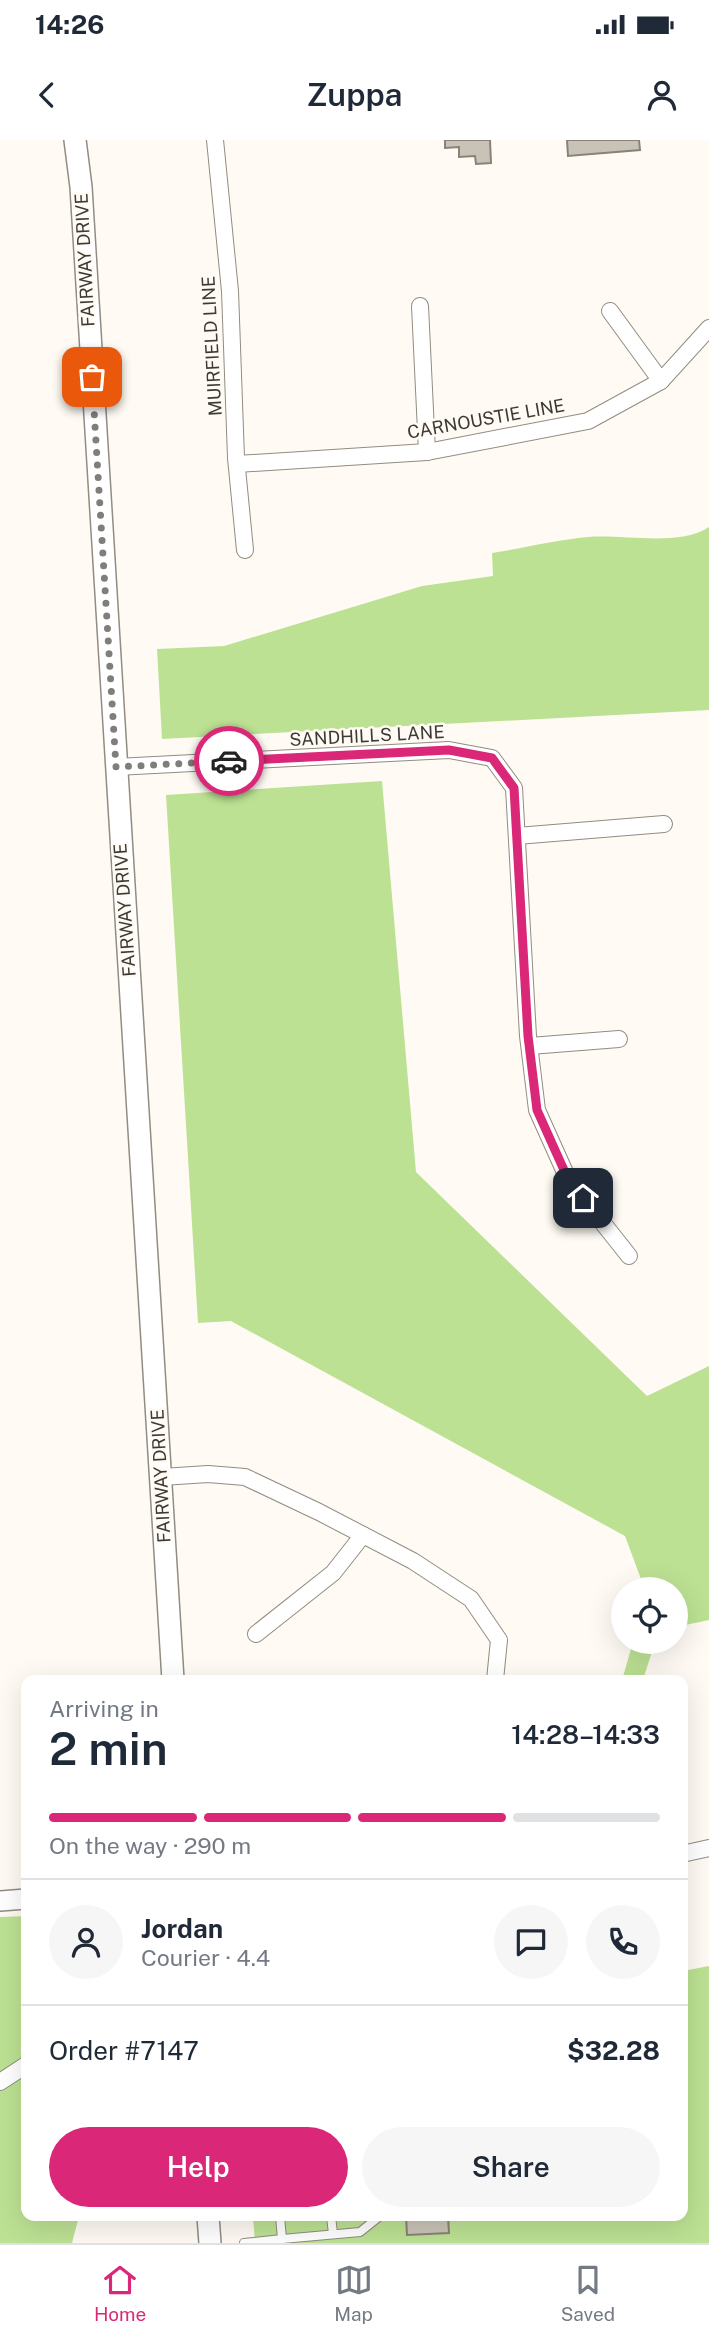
<!DOCTYPE html>
<meta charset="utf-8">
<style>
body{margin:0;font-family:"Public Sans",sans-serif;background:#f6f6f7;color:#1f2937;height:100vh;display:flex;flex-direction:column;font-size:26px;white-space:nowrap}
*{box-sizing:border-box;margin:0}
p{font-size:23px;color:#747a83}
.icon{flex:none;width:38px;height:38px;fill:none;stroke:currentColor;stroke-width:2;stroke-linecap:round;stroke-linejoin:round}
.map{position:relative;flex:1;overflow:hidden}
.sheet{position:absolute;left:21px;top:1535px;width:667px;height:546px;display:flex;flex-direction:column;background:#fff;border-radius:14px;box-shadow:0 7px 28px #0002}
.sheet>*{flex:none}
.tools{position:absolute;left:611px;top:1437px;display:grid;gap:14px}
.tools a{display:grid;place-items:center;width:77px;height:77px;border-radius:50%;background:#fff;box-shadow:0 7px 28px #0002;font-size:35px}
.pin{position:absolute;display:grid;place-items:center;width:60px;height:60px;color:#fff;margin:-30px;border-radius:14px;box-shadow:0 4px 10px #0006}
.courier{position:absolute;display:grid;place-items:center;width:70px;height:70px;margin:-35px;border:5px solid #db2777;border-radius:50%;background:#fff;color:#222;box-shadow:0 2px 9px #0007}
.summary em{font-style:normal;font-weight:600}
.summary div{display:flex;flex-direction:column-reverse}
.summary{display:flex;align-items:center;justify-content:space-between;height:119px;padding:0 28px}
h1{font-size:46px;font-weight:600;line-height:52px}
.bar{display:grid;grid-template-columns:repeat(4,1fr);gap:10px 7px;align-content:center;height:84px;padding:0 28px}
.bar i{height:9px;border-radius:5px;background:#e0e1e3}
.bar .current{background:#db2777}
.bar p{grid-column:span 4}
.line{display:flex;align-items:center;gap:18px;padding:0 28px;border-top:2px solid #e0e1e3}
.line div{flex:1}
.round{display:grid;place-items:center;flex:none;width:74px;height:74px;border-radius:37px;background:#f6f6f7}
.action{display:flex;gap:14px;margin-top:auto;padding:14px 28px}
.action a{flex:1;height:80px;border-radius:42px;background:#db2777;color:#fff;font-size:28px;font-weight:600;line-height:80px;text-align:center}
.action a+a{background:#f6f6f7;color:#1f2937}
.status{display:flex;justify-content:space-between;align-items:center;height:49px;padding:0 35px;background:#fff;direction:ltr}
.status svg{height:19px;fill:currentColor}
header{display:flex;justify-content:space-between;align-items:center;height:91px;padding:0 28px;background:#fff;font-size:32px;font-weight:600}
.tab-bar{display:flex;justify-content:space-around;align-items:center;height:98px;border-top:2px solid #e0e1e3;background:#fff;font-size:19px;color:#747a83}
.tab-bar a{display:grid;justify-items:center;gap:4px}
.tab-bar .current{color:#db2777}
.map>svg:first-child{display:block}
</style>
<div class="status"><b>14:26</b><svg viewBox="0 0 49 12"><path d="M0 12V9h3v3zM5 12V6h3v6zM10 12V3h3v9zM15 12V0h3v12zM26 1h20v11H26zM47 4h2v5h-2z"/></svg></div>
<header><svg class="icon" aria-label="back" viewBox="0 0 24 24"><path d="M15 5l-7 7 7 7"/></svg>Zuppa<svg class="icon" aria-label="person" viewBox="0 0 24 24"><circle cx="12" cy="8" r="4"/><path d="M4 21q1-7 8-7t8 7"/></svg></header>
<div class="map">
<svg width="709" height="2103" viewBox="0 0 709 2103">
<rect width="100%" height="100%" fill="#fffbf4"/>
<!-- green -->
<g fill="#bce193">
<path d="M709,387V570L162,599L157,509L224,506L422,446L493,436L492,413C524,408 556,400 588,397C623,394 679,407 709,387Z"/>
<polygon points="382,641 416,1032 647,1256 709,1226 709,1480 676,1487 676,1449 639,1449 641,1439 625,1396 231,1181 198,1183 166,655"/>
<polygon points="633,1502 655,1502 643,1540 622,1540"/>
<polygon points="26,1776 26,2076 79,2076 72,2103 0,2103 0,1777"/>
<polygon points="709,1826 709,2103 255,2103 253,2076 682,2076 683,1831"/>
</g>
<!-- building -->
<g fill="#c9c3b7" stroke="#888278" stroke-width="2">
<polygon points="445,0 490,0 491,23 476,24 475,16 459,17 459,7 445,8"/>
<polygon points="567,0 639,0 640,10 568,16"/>
<polygon points="406,2076 448,2076 449,2093 407,2095"/>
</g>
<g fill="none" stroke-linecap="round" stroke-linejoin="round">
<defs>
<g id="service">
<polyline points="280,2076 282,2099 360,2092 380,2076"/>
<polyline points="331,2076 333,2094"/>
<polyline points="244,2103 282,2099"/>
</g>
<g id="minor">
<polyline points="215,0 230,151 236,318 245,410"/>
<polyline points="420,166 427,312"/>
<polyline points="610,171 661,241"/>
<polyline points="237,324 427,312 588,281 661,241 709,188"/>
<polyline points="116,627 449,610 492,618 514,648 528,896 537,970 568,1039 629,1116"/>
<polyline points="517,696 664,684"/>
<polyline points="530,906 619,899"/>
<polyline points="162,1337 208,1334 245,1337 319,1372 413,1421 471,1459 499,1500 495,1540"/>
<polyline points="256,1494 333,1433 363,1395"/>
<polyline points="682,1714 709,1708"/>
<polyline points="0,1942 26,1925"/>
</g>
<polyline id="tertiary" points="0,1761 26,1759"/>
<g id="secondary">
<polyline points="75,0 81,47 173,1540"/>
<polyline points="208,2076 210,2103"/>
</g>
</defs>
<!-- service casing -->
<use href="#service" stroke="#928c81" stroke-width="10"/>
<!-- minor casing -->
<use href="#minor" stroke="#928c81" stroke-width="18"/>
<!-- tertiary casing -->
<use href="#tertiary" stroke="#928c81" stroke-width="22"/>
<!-- secondary casing -->
<use href="#secondary" stroke="#928c81" stroke-width="24"/>
<!-- service -->
<use href="#service" stroke="#fff" stroke-width="8"/>
<!-- minor -->
<use href="#minor" stroke="#fff" stroke-width="16"/>
<!-- tertiary -->
<use href="#tertiary" stroke="#fff" stroke-width="19"/>
<!-- secondary -->
<use href="#secondary" stroke="#fff" stroke-width="21"/>
</g>
<g fill="none" stroke-linecap="round" stroke-linejoin="round">
<!-- done -->
<polyline stroke="#807e78" stroke-width="7" stroke-dasharray="0 12.6" points="92,237 116,627 229,621"/>
<!-- route -->
<polyline stroke="#db2777" stroke-width="9" points="229,621 449,610 492,618 514,648 528,896 537,970 568,1039 583,1058"/>
</g>
<g text-anchor="middle" stroke-width="5" stroke-linejoin="round" paint-order="stroke">
<!-- street labels -->
<g font-size="18" fill="#3c3a35" stroke="#fffbf4">
<text transform="translate(85 120) rotate(-93)" y="6">FAIRWAY DRIVE</text>
<text transform="translate(212 206) rotate(-93)" y="6">MUIRFIELD LINE</text>
<text transform="translate(486 279) rotate(-10)" y="6">CARNOUSTIE LINE</text>
<text transform="translate(367 596) rotate(-3)" y="6">SANDHILLS LANE</text>
<text transform="translate(125 770) rotate(-94)" y="6">FAIRWAY DRIVE</text>
<text transform="translate(161 1336) rotate(-93)" y="6">FAIRWAY DRIVE</text>
</g>
</g>
</svg>
<div class="tools">
<a><svg class="icon" aria-label="locate" viewBox="0 0 24 24"><circle cx="12" cy="12" r="6"/><path d="M12 2v4M12 18v4M2 12h4M18 12h4"/></svg></a>
</div>
<div class="pin" style="left:92px;top:237px;background:#ea580c"><svg class="icon" aria-label="bag" viewBox="0 0 24 24"><path d="M5 8h14l-1 12H6zM9 8a3 3 0 0 1 6 0"/></svg></div>
<div class="pin" style="left:583px;top:1058px;background:#1f2937"><svg class="icon" aria-label="home" viewBox="0 0 24 24"><path d="M3 11l9-7 9 7M6 9v11h12V9"/></svg></div>
<div class="courier" style="left:229px;top:621px"><svg class="icon" aria-label="car" viewBox="0 0 24 24"><path d="M5 17H2v-5l4-1 3-4h7l3 4 3 1v5h-3M9 17h6M6 11h13"/><circle cx="7" cy="17" r="2"/><circle cx="17" cy="17" r="2"/></svg></div>
<section class="sheet">
<div class="summary"><div><h1>2 min</h1><p>Arriving in</p></div><em>14:28–14:33</em></div>
<div class="bar"><i class="current"></i><i class="current"></i><i class="current"></i><i></i><p>On the way · 290 m</p></div>
<div class="line" style="height:126px"><a class="round"><svg class="icon" aria-label="person" viewBox="0 0 24 24"><circle cx="12" cy="8" r="4"/><path d="M4 21q1-7 8-7t8 7"/></svg></a><div><b>Jordan</b><p>Courier · 4.4</p></div><a class="round"><svg class="icon" aria-label="chat" viewBox="0 0 24 24"><path d="M4 5h16v11H9l-5 4z"/></svg></a><a class="round"><svg class="icon" aria-label="phone" viewBox="0 0 24 24"><path d="M5 4h4l2 5-3 2q2 4 5 5l2-3 5 2v4C11 20 4 13 5 4z"/></svg></a></div>
<div class="line" style="height:91px"><div>Order #7147</div><b>$32.28</b></div>
<div class="action"><a>Help</a><a>Share</a></div>
</section>
</div>
<nav class="tab-bar">
<a class="current"><svg class="icon" aria-label="home" viewBox="0 0 24 24"><path d="M3 11l9-7 9 7M6 9v11h12V9"/></svg>Home</a>
<a><svg class="icon" aria-label="map" viewBox="0 0 24 24"><path d="M3 6l6-2 6 2 6-2v14l-6 2-6-2-6 2zM9 4v14M15 6v14"/></svg>Map</a>
<a><svg class="icon" aria-label="saved" viewBox="0 0 24 24"><path d="M7 4h10v16l-5-4-5 4z"/></svg>Saved</a>
</nav>
